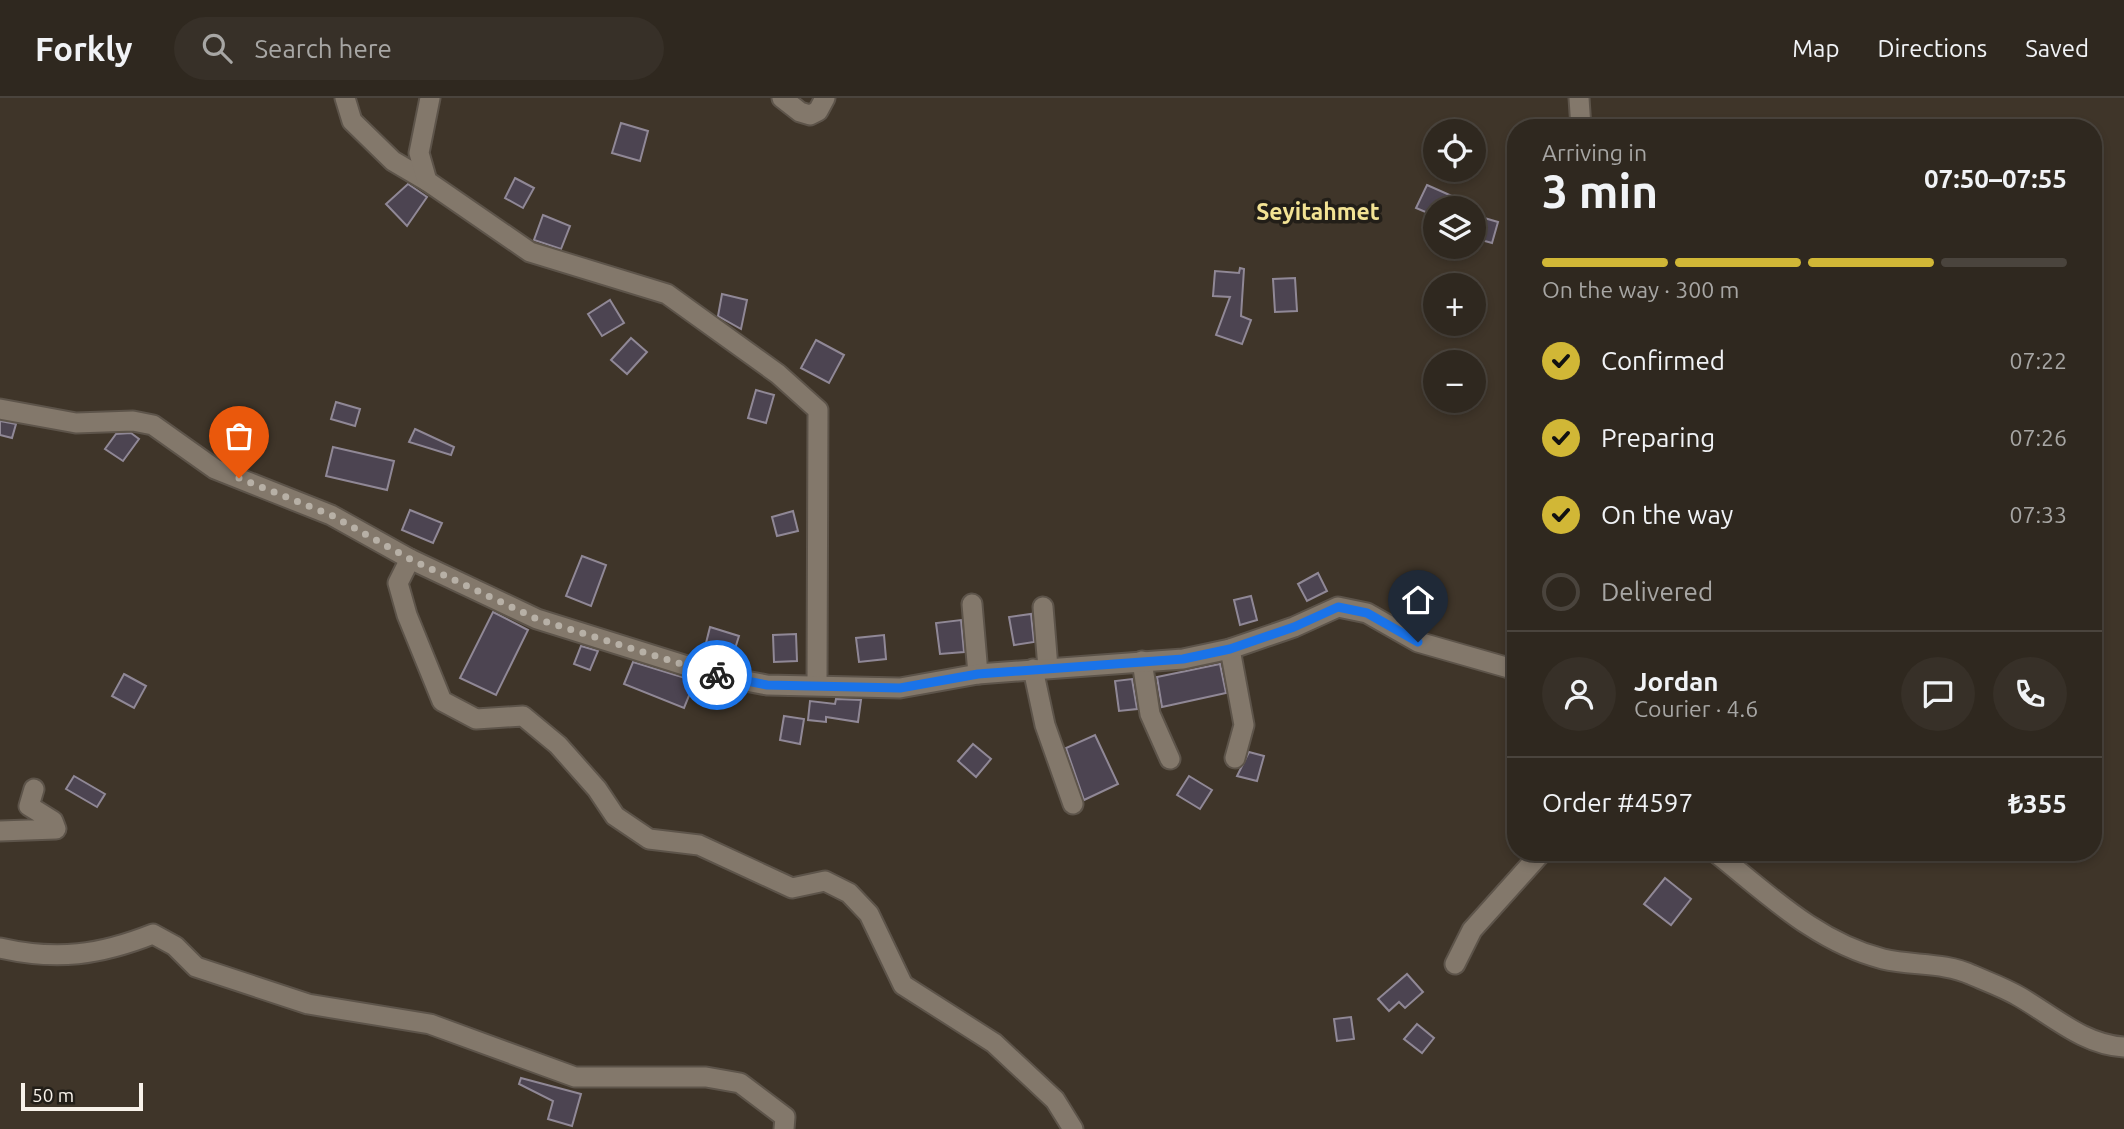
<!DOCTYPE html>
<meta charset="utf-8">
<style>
body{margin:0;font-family:Ubuntu,sans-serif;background:#373028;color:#f1f3f6;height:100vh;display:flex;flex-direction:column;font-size:26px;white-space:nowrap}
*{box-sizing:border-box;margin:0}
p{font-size:23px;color:#a7a6a4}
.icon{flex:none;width:38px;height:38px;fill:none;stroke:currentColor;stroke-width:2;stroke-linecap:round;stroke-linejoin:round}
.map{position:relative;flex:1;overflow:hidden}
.details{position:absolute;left:1507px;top:21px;width:595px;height:742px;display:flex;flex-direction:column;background:#2f281f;border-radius:28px;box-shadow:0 4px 10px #0003,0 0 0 2px #4a443d}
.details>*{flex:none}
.tools{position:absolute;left:1423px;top:21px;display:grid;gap:14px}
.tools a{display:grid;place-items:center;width:63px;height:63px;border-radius:50%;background:#2f281f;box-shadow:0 4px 10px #0003,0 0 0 2px #4a443d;font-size:35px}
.scale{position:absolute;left:21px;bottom:18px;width:122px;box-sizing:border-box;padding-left:7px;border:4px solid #f8f2ea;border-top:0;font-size:19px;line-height:24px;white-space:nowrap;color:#f8f2ea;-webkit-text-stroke:5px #221e18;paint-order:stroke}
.pin{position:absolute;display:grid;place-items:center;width:60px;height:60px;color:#fff;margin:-72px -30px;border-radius:50% 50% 50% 0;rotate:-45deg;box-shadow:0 0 7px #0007}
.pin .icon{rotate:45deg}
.courier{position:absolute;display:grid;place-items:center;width:70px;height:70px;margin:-35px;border:5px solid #1a73e8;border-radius:50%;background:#fff;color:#222;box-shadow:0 2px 9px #0007}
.headline em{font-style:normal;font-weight:700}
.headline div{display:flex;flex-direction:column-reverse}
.headline{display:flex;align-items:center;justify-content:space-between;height:119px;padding:0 35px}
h1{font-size:46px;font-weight:700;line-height:52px}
.bar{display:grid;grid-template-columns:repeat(4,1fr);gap:10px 7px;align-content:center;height:84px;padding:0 35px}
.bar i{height:9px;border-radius:5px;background:#4a443d}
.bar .on{background:#d1b736}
.bar p{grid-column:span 4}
.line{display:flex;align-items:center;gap:18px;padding:0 35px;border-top:2px solid #4a443d}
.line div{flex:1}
.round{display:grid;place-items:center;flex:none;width:74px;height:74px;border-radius:37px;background:#373028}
ol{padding:0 35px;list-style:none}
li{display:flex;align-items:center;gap:21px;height:77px}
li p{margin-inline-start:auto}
li .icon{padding:7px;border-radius:50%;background:#d1b736;color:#111;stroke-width:4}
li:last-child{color:#a7a6a4}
li i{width:38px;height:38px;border:4px solid #4a443d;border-radius:50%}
header{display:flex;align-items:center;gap:42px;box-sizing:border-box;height:98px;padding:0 35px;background:#2f281f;border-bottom:2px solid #4a443d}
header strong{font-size:33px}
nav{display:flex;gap:38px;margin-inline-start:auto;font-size:24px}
.search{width:490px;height:63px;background:#373028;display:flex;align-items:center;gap:18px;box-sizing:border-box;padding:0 24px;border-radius:38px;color:#a7a6a4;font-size:26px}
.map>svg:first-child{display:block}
</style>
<header>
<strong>Forkly</strong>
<div class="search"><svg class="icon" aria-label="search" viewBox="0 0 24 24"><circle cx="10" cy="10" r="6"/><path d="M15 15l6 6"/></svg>Search here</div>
<nav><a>Map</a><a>Directions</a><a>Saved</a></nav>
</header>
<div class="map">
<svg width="2124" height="1031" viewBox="0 0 2124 1031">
<rect width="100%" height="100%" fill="#3f3529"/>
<!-- building -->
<g fill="#4c4451" stroke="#908896" stroke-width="2">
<polygon points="621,25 648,33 640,63 612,55"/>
<polygon points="515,80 534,90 523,110 505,100"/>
<polygon points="408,86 427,99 407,128 386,106"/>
<polygon points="1427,87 1452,98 1447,110 1435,110 1435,118 1416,110"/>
<polygon points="543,117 570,128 561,151 534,142"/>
<polygon points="1474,117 1498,124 1492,145 1474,140"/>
<polygon points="1240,170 1244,171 1241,218 1251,222 1242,246 1216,237 1230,199 1213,198 1215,173 1239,175"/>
<polygon points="1295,180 1297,213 1275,214 1273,181"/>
<polygon points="722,196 747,202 741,231 718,218"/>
<polygon points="610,202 624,225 602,238 588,216"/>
<polygon points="631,240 647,254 627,276 611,262"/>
<polygon points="816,242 844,257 829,285 801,270"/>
<polygon points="756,292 774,297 766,325 748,320"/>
<polygon points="336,304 360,311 355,328 331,321"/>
<polygon points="0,323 16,326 12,340 0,337"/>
<polygon points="415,331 454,349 451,357 409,344"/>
<polygon points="131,335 139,341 123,363 105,351 116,336"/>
<polygon points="333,349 394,363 387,392 326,378"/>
<polygon points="410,412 442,425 433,445 402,432"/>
<polygon points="793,413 798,433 777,438 772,419"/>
<polygon points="582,458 606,467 591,508 566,498"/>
<polygon points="1318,475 1327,493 1307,503 1298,486"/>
<polygon points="1420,489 1434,494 1427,516 1413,512"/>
<polygon points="1251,498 1257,522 1240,527 1234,502"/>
<polygon points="493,514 528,532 496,597 460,580"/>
<polygon points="1031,516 1034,544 1014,547 1009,519"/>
<polygon points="961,522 964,554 940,556 936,525"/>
<polygon points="710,529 739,538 733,557 705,549"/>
<polygon points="796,536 797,563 774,564 773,537"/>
<polygon points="884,537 886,561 859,564 856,540"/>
<polygon points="581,548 598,553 590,572 574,566"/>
<polygon points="633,564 695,583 684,610 624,586"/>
<polygon points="1220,566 1226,595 1162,609 1157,579"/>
<polygon points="124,576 146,588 134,610 112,598"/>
<polygon points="1132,581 1137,611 1119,613 1115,583"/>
<polygon points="836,601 861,602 858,624 826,619 826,624 808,622 810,603 835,606"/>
<polygon points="784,618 804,621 800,646 780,642"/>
<polygon points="1095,637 1118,686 1084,702 1066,650"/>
<polygon points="973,646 991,661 976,679 958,663"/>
<polygon points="1249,654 1264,658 1257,683 1237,678"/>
<polygon points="74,678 105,696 97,709 66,691"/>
<polygon points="1189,678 1212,692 1200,711 1177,697"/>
<polygon points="1665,780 1691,801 1671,827 1644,806"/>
<polygon points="1407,876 1423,894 1405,910 1399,904 1389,913 1378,901"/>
<polygon points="1351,919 1354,941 1337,943 1334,921"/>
<polygon points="1417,926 1434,940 1422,955 1404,941"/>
<polygon points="521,980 581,996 572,1028 548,1021 553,1003 519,986"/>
</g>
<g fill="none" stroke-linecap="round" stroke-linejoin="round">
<defs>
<g id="minor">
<polyline points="345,0 352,23 393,63 427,83"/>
<polyline points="430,0 419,55 427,83 530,154 667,196 778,276 818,312 817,586"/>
<polyline points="782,0 800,14 810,17 818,13 825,0"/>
<polyline points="1579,0 1581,30"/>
<polyline points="0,311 76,325 133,323 153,327 215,371 331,417 410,461"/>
<polyline points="972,506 978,576"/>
<polyline points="1043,509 1048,570"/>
<polyline points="1230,551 1244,627 1235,660"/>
<polyline points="1142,563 1150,616 1170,661"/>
<polyline points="1033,571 1045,627 1073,706"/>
<polyline points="0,733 56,731 53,723 29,708 34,691"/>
<path d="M1715,754C1768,796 1816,844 1883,861C1913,868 1944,864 1972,877C1988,884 2005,890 2020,899C2053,918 2084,947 2124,949"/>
<path d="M0,850C57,863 100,857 153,836L175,848L196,869L308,906L430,926L575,979H706L740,985L785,1019L784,1031"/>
<polyline points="1455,866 1472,832 1542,754"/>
<polyline points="1073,1031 1055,1002 994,945 903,887 869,816 849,795 825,783 792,790 699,747 649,741 615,718 597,691 558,647 523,618 476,621 442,603 407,517 398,485 410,461 537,521 719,578 767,587 900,590 978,576 1183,561 1230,551 1294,529 1338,509 1367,515 1418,544 1516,572"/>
</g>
</defs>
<!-- minor casing -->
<use href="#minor" stroke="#5d544a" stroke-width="23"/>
<!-- minor -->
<use href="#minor" stroke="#83786b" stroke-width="19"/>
</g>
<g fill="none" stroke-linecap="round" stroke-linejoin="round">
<!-- done -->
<polyline stroke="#b7b0a6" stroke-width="7" stroke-dasharray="0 12.6" points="239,380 331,417 410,461 537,521 717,577"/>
<!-- route -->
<polyline stroke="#1a73e8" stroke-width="9" points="717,577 767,587 900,590 978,576 1183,561 1230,551 1294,529 1338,509 1367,515 1418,544"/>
</g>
<g text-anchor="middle" stroke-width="7" stroke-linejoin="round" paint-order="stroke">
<!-- quarter labels -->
<g font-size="23" font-weight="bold" fill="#f3e394" stroke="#221e18">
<text x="1318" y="122">Seyitahmet</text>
</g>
</g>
</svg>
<div class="tools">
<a><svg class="icon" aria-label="locate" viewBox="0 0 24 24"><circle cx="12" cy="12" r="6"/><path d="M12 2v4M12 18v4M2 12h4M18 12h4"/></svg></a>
<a><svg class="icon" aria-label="layers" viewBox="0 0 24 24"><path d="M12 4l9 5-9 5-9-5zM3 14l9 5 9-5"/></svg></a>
<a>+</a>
<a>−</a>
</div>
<div class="scale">50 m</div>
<div class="pin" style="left:239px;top:380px;background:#ea580c"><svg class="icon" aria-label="bag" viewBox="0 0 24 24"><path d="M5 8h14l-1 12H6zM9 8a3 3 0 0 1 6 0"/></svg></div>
<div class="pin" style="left:1418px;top:544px;background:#1f2937"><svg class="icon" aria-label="home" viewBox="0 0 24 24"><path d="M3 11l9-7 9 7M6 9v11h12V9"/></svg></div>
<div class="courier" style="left:717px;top:577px"><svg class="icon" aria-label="bike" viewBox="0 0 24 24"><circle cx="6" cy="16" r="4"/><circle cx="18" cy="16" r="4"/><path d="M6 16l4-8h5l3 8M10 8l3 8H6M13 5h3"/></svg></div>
<section class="details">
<div class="headline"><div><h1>3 min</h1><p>Arriving in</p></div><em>07:50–07:55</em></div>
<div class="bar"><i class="on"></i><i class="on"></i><i class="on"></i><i></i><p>On the way · 300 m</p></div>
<ol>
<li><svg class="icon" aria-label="check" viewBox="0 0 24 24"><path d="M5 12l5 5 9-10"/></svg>Confirmed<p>07:22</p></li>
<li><svg class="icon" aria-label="check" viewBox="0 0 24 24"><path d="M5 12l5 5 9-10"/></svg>Preparing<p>07:26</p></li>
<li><svg class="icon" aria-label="check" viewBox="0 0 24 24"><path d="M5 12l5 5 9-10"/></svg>On the way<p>07:33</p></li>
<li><i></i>Delivered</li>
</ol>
<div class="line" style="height:126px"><a class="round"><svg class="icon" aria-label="person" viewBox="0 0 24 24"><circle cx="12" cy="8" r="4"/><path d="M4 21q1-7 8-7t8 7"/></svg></a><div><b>Jordan</b><p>Courier · 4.6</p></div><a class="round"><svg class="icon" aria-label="chat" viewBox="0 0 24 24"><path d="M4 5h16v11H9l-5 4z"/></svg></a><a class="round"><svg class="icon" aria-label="phone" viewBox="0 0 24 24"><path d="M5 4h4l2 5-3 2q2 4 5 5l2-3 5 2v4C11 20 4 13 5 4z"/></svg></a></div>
<div class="line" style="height:91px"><div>Order #4597</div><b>₺355</b></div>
</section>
</div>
